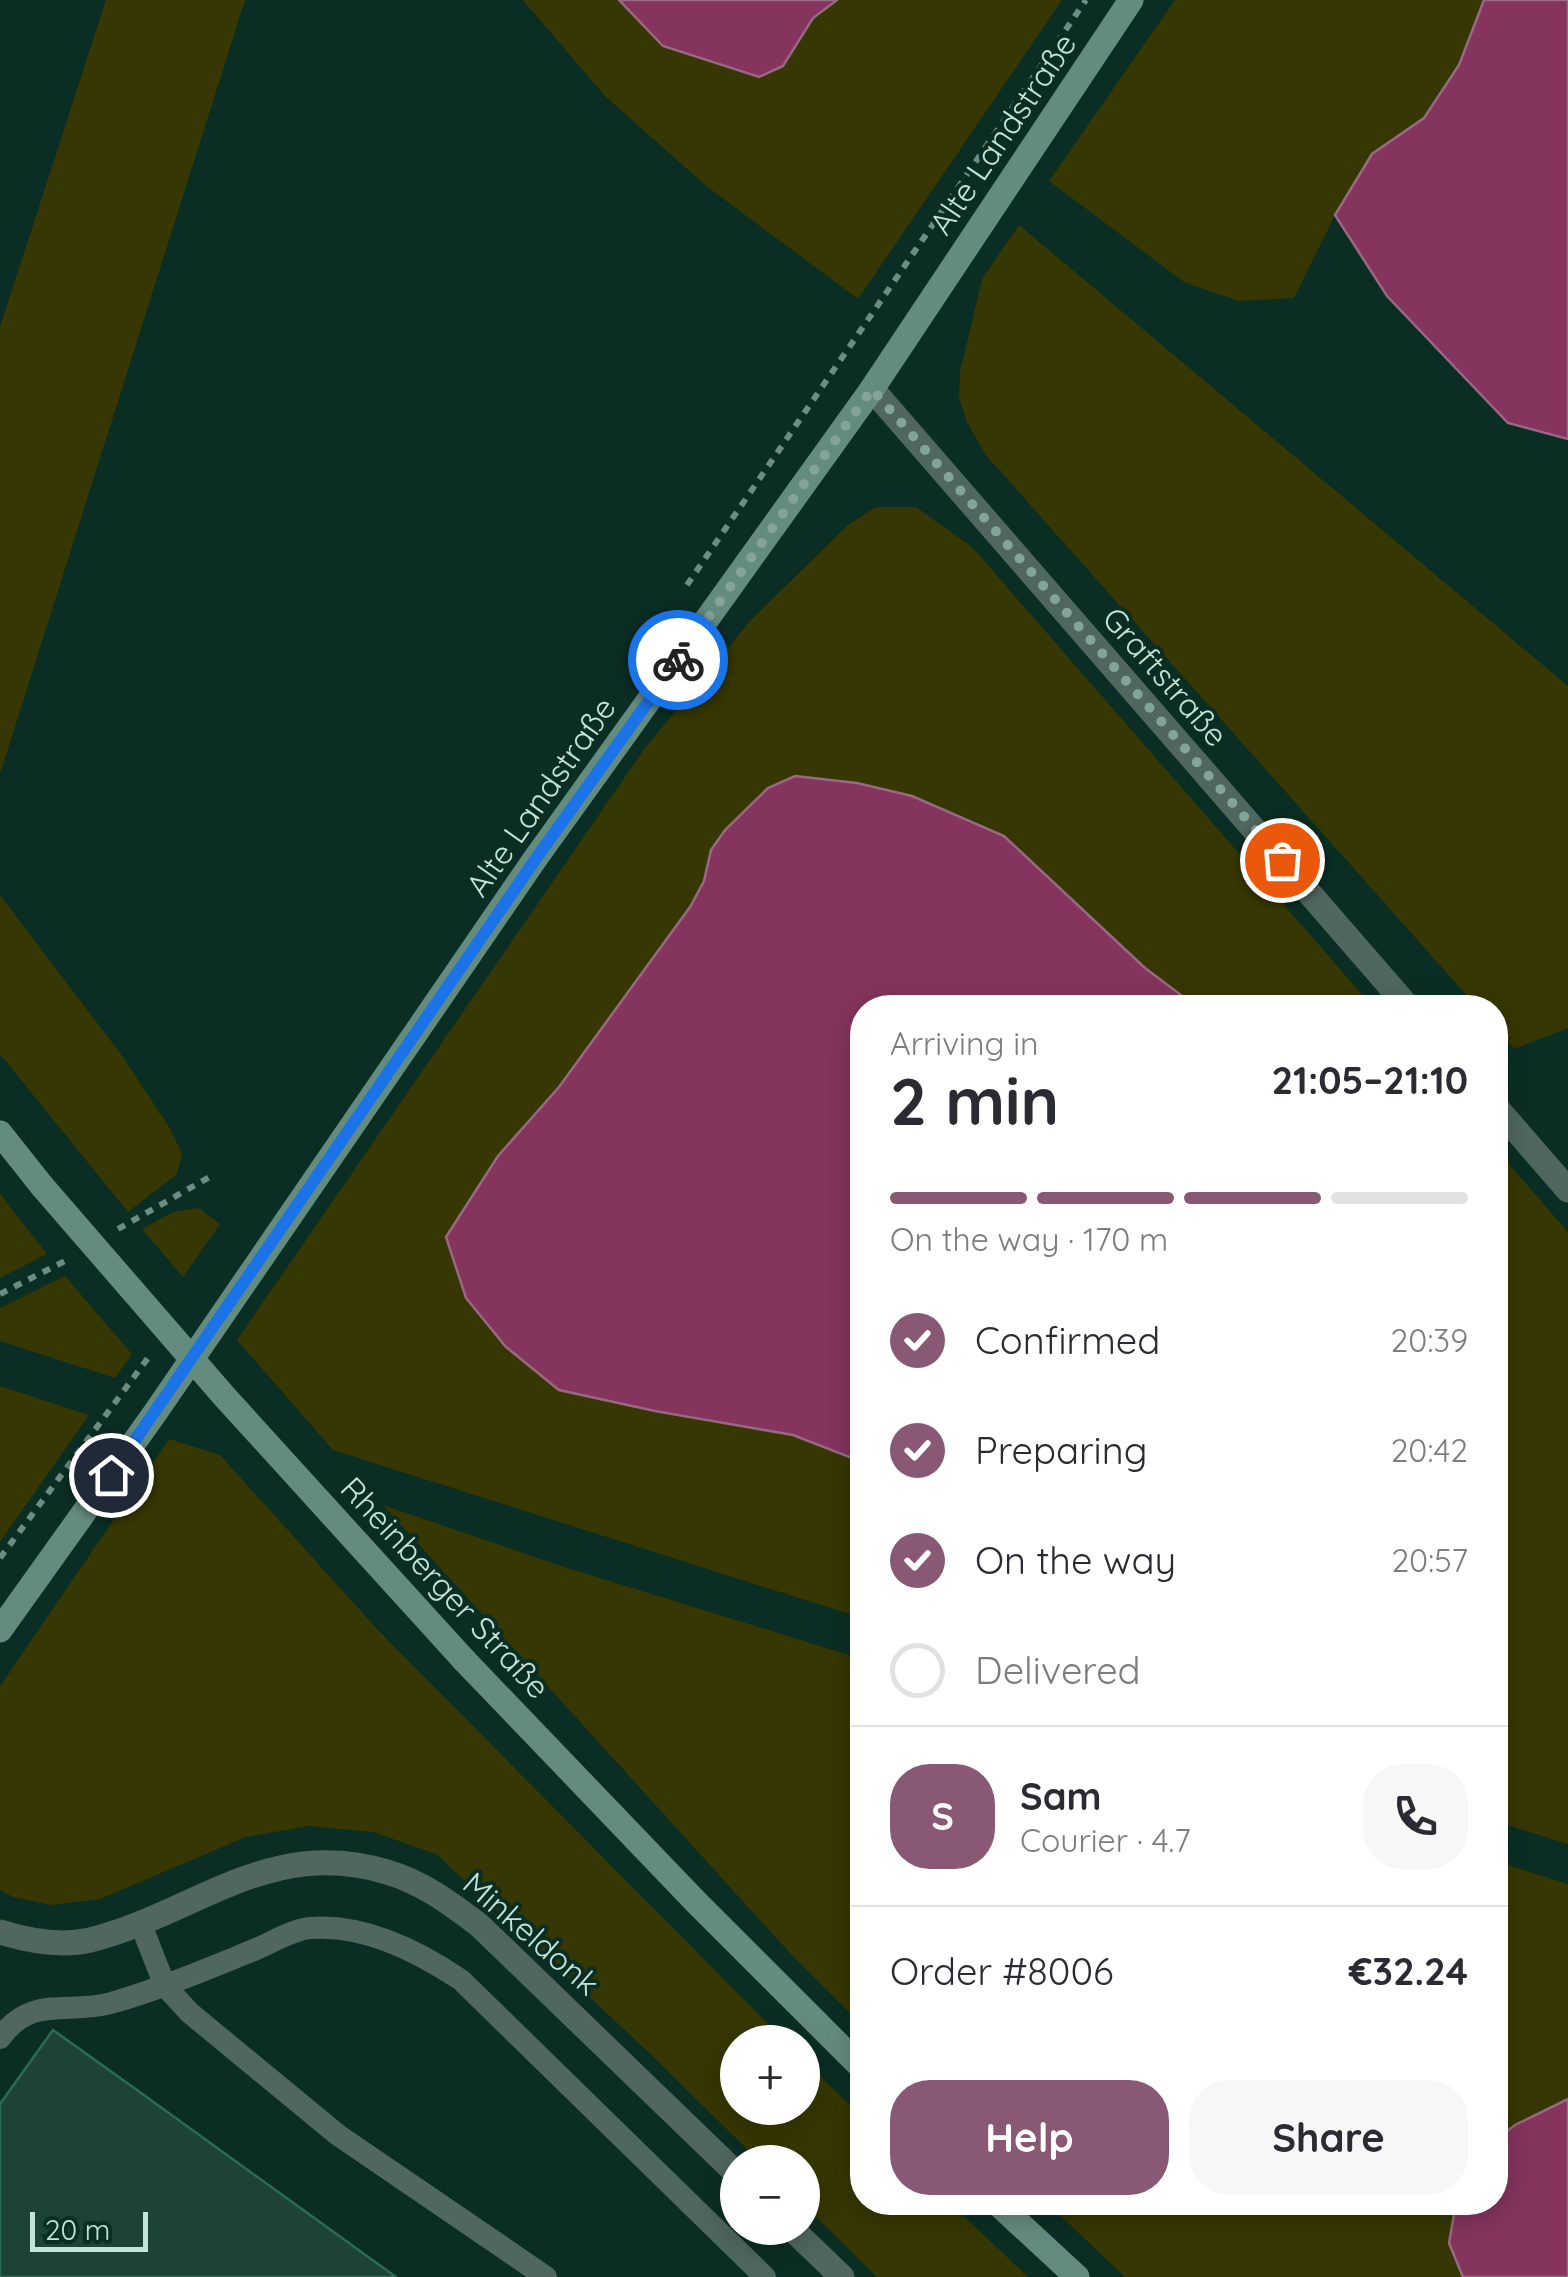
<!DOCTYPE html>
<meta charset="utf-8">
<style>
body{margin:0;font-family:Quicksand,sans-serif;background:#f7f7f7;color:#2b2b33;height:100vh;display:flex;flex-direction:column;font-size:38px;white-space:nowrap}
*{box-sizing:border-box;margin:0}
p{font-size:32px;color:#7c7c81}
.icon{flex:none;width:55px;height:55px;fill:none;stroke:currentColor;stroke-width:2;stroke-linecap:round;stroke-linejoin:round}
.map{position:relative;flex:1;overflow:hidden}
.details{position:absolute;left:850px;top:995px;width:658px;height:1220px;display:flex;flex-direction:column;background:#fff;border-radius:40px;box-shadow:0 5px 25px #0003}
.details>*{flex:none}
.buttons{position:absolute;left:720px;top:2025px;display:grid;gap:20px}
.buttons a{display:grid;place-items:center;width:100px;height:100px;border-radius:50%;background:#fff;box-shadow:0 5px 25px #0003;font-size:50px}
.scale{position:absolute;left:30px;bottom:25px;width:118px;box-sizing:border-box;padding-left:10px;border:5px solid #c5e4d9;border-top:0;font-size:28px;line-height:35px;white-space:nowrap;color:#c5e4d9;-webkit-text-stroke:8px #0b2e24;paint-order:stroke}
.pin{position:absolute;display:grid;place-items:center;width:85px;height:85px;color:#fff;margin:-42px;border:5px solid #fff;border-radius:50%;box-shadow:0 2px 10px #0007}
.courier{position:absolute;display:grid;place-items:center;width:100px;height:100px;margin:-50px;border:8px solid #1a73e8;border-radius:50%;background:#fff;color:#222;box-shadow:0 2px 12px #0007}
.summary em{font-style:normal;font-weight:800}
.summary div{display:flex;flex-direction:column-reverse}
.summary{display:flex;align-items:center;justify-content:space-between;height:170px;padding:0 40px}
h1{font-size:65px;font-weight:800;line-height:75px}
.bar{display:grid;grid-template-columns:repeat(4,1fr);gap:15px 10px;align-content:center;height:120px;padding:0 40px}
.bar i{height:12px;border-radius:8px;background:#e1e1e2}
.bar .selected{background:#895874}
.bar p{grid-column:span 4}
.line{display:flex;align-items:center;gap:25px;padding:0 40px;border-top:2px solid #e1e1e2}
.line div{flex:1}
.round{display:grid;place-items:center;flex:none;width:105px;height:105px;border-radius:40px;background:#f7f7f7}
ol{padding:0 40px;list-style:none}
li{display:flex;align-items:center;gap:30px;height:110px}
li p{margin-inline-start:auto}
li .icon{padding:10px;border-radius:50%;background:#895874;color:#fff;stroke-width:4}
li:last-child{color:#7c7c81}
li i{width:55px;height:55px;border:5px solid #e1e1e2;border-radius:50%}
.action{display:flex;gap:20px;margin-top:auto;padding:20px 40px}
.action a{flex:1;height:115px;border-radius:40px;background:#895874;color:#fff;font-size:40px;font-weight:800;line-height:115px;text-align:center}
.action a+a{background:#f7f7f7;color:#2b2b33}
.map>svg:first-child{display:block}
</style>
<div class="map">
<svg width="1568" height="2277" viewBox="0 0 1568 2277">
<rect width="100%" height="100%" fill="#0b2e24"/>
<!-- green -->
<g fill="#363702">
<polygon points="106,0 245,0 0,774 0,327"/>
<polygon points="523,0 619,0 663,46 783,66 813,18 837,0 1062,0 858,299 705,185 605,96"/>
<polygon points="1175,0 1484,0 1459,65 1424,118 1372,154 1335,215 1294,298 1239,301 1184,282 1049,181"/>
<polygon points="1019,225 1568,686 1568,1028 1514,1049 1495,1027 1495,1008 1477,1007 985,454 967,422 959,398 960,372 982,279"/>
<polygon points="876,507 916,507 972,547 1373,1007 1197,1007 912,796 857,783 795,776 711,850 704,881 690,907 559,1087 498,1156 446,1238 655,1411 793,1435 862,1462 862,1618 333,1450 237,1340 645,748 751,620 848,525"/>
<polygon points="0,895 123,1057 169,1127 182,1153 177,1174 128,1212 0,1054"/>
<polygon points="1495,1148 1568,1232 1568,1844 1495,1821"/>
<polygon points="0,1194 47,1254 0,1278"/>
<polygon points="199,1208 220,1224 183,1277 142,1229 173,1212"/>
<polygon points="65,1276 132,1354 115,1378 0,1341 0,1308"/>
<polygon points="0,1386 89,1415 0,1542"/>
<polygon points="169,1439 220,1455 377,1629 786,2042 738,2042 738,2108 802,2108 803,2059 862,2117 862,2202 950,2203 1028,2277 877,2277 803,2204 802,2162 760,2162 644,2048 436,1854 373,1832 309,1826 246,1837 100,1899 52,1905 13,1897 0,1890 0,1686"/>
<polygon points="383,1505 561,1566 862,1659 862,2025 789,1952"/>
<polygon points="1495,1861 1568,1884 1568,2099 1515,2125 1495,2141"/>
<polygon points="1047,2203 1456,2203 1449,2243 1463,2277 1125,2277"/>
</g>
<!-- water -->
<g fill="#84345d" stroke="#986982" stroke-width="2.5">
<polygon points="619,0 837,0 813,18 783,66 759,77 663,46"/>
<polygon points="1484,0 1568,0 1568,439 1508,423 1387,296 1335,215 1372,154 1424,118 1459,65"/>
<polygon points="795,776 857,783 912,796 1004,836 1145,968 1197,1007 862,1008 862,1462 793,1435 655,1411 559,1390 506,1347 466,1298 446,1237 498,1156 559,1087 690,907 704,881 711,850 725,830 768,788"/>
<polygon points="1568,2099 1568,2277 1463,2277 1449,2243 1456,2203 1495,2202 1495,2141 1515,2125"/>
</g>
<!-- building -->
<polygon fill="#1d4337" stroke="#2a6b58" stroke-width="2.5" points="53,2030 130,2085 396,2277 0,2277 0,2104"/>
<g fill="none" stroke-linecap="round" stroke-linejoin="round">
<!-- path -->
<g stroke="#6d8d83" stroke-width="6" stroke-dasharray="8 8" stroke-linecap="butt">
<polyline points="687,585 1086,0"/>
<polyline points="118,1229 213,1175"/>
<polyline points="0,1294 65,1261"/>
<polyline points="0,1558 148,1358"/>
</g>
<!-- lane -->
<g stroke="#4f675f" stroke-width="22">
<polyline points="140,1922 165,1986 190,2013 338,2135 546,2277"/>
<path d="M0,2038C32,1994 67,2015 111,2003C160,1989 207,1969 254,1950C271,1943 293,1929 311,1928C365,1924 418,1951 461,1980L765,2277"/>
</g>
<!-- street -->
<g stroke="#4f675f" stroke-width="25">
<polyline points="872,389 1409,1008"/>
<polyline points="1495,1106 1568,1190"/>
<path d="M0,1932C29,1941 60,1947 90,1940C195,1914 269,1836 387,1872C422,1882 451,1904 479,1925L738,2175"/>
<polyline points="791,2228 842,2277"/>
</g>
<!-- secondary -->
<g stroke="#648c7e" stroke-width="25">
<polyline points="0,1133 42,1186"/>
<polyline points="0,1630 155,1413 535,859 872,389 1131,0"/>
<polyline points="464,1660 696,1902 862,2068"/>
<polyline points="996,2202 1077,2277"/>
</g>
<!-- secondary-bridge -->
<polyline stroke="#648c7e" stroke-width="25" points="42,1186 224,1396 464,1660"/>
</g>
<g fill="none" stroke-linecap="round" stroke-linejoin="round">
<!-- done -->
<polyline stroke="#84a49a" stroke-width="10" stroke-dasharray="0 18" points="678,660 872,389 1282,860"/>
<!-- route -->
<polyline stroke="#1a73e8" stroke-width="12" points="111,1475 535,860 678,660"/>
</g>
<g text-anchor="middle" stroke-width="8" stroke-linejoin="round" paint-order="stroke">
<!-- street labels -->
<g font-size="32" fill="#c5e4d9" stroke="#0b2e24">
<text transform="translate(1003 134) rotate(-56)" y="11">Alte Landstraße</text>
<text transform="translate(1165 677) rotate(49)" y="11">Graftstraße</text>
<text transform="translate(541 797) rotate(-55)" y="11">Alte Landstraße</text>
<text transform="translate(445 1588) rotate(47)" y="11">Rheinberger Straße</text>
<text transform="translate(531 1934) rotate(41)" y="11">Minkeldonk</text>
</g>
</g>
</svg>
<div class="buttons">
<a>+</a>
<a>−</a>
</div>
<div class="scale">20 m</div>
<div class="pin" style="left:1282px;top:860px;background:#ea580c"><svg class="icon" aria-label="bag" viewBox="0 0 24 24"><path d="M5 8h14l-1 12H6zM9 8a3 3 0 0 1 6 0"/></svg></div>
<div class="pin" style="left:111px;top:1475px;background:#1f2937"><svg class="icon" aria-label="home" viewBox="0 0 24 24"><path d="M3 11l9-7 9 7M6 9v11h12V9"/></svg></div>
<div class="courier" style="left:678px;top:660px"><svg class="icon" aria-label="bike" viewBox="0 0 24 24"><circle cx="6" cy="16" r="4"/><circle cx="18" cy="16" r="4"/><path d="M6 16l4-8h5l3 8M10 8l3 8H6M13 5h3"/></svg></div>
<section class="details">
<div class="summary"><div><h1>2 min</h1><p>Arriving in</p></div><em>21:05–21:10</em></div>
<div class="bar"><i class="selected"></i><i class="selected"></i><i class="selected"></i><i></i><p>On the way · 170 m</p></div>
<ol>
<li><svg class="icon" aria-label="check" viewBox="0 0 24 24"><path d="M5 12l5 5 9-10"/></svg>Confirmed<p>20:39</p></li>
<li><svg class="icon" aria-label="check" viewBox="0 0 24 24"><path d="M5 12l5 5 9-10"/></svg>Preparing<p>20:42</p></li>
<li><svg class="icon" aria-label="check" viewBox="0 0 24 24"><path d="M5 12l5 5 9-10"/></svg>On the way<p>20:57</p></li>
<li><i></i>Delivered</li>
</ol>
<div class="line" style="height:180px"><b class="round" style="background:#895874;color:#fff">S</b><div><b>Sam</b><p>Courier · 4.7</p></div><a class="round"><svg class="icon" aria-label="phone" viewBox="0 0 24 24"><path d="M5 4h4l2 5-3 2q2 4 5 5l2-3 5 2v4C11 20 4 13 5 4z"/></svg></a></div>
<div class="line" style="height:130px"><div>Order #8006</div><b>€32.24</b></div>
<div class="action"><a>Help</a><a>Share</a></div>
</section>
</div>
